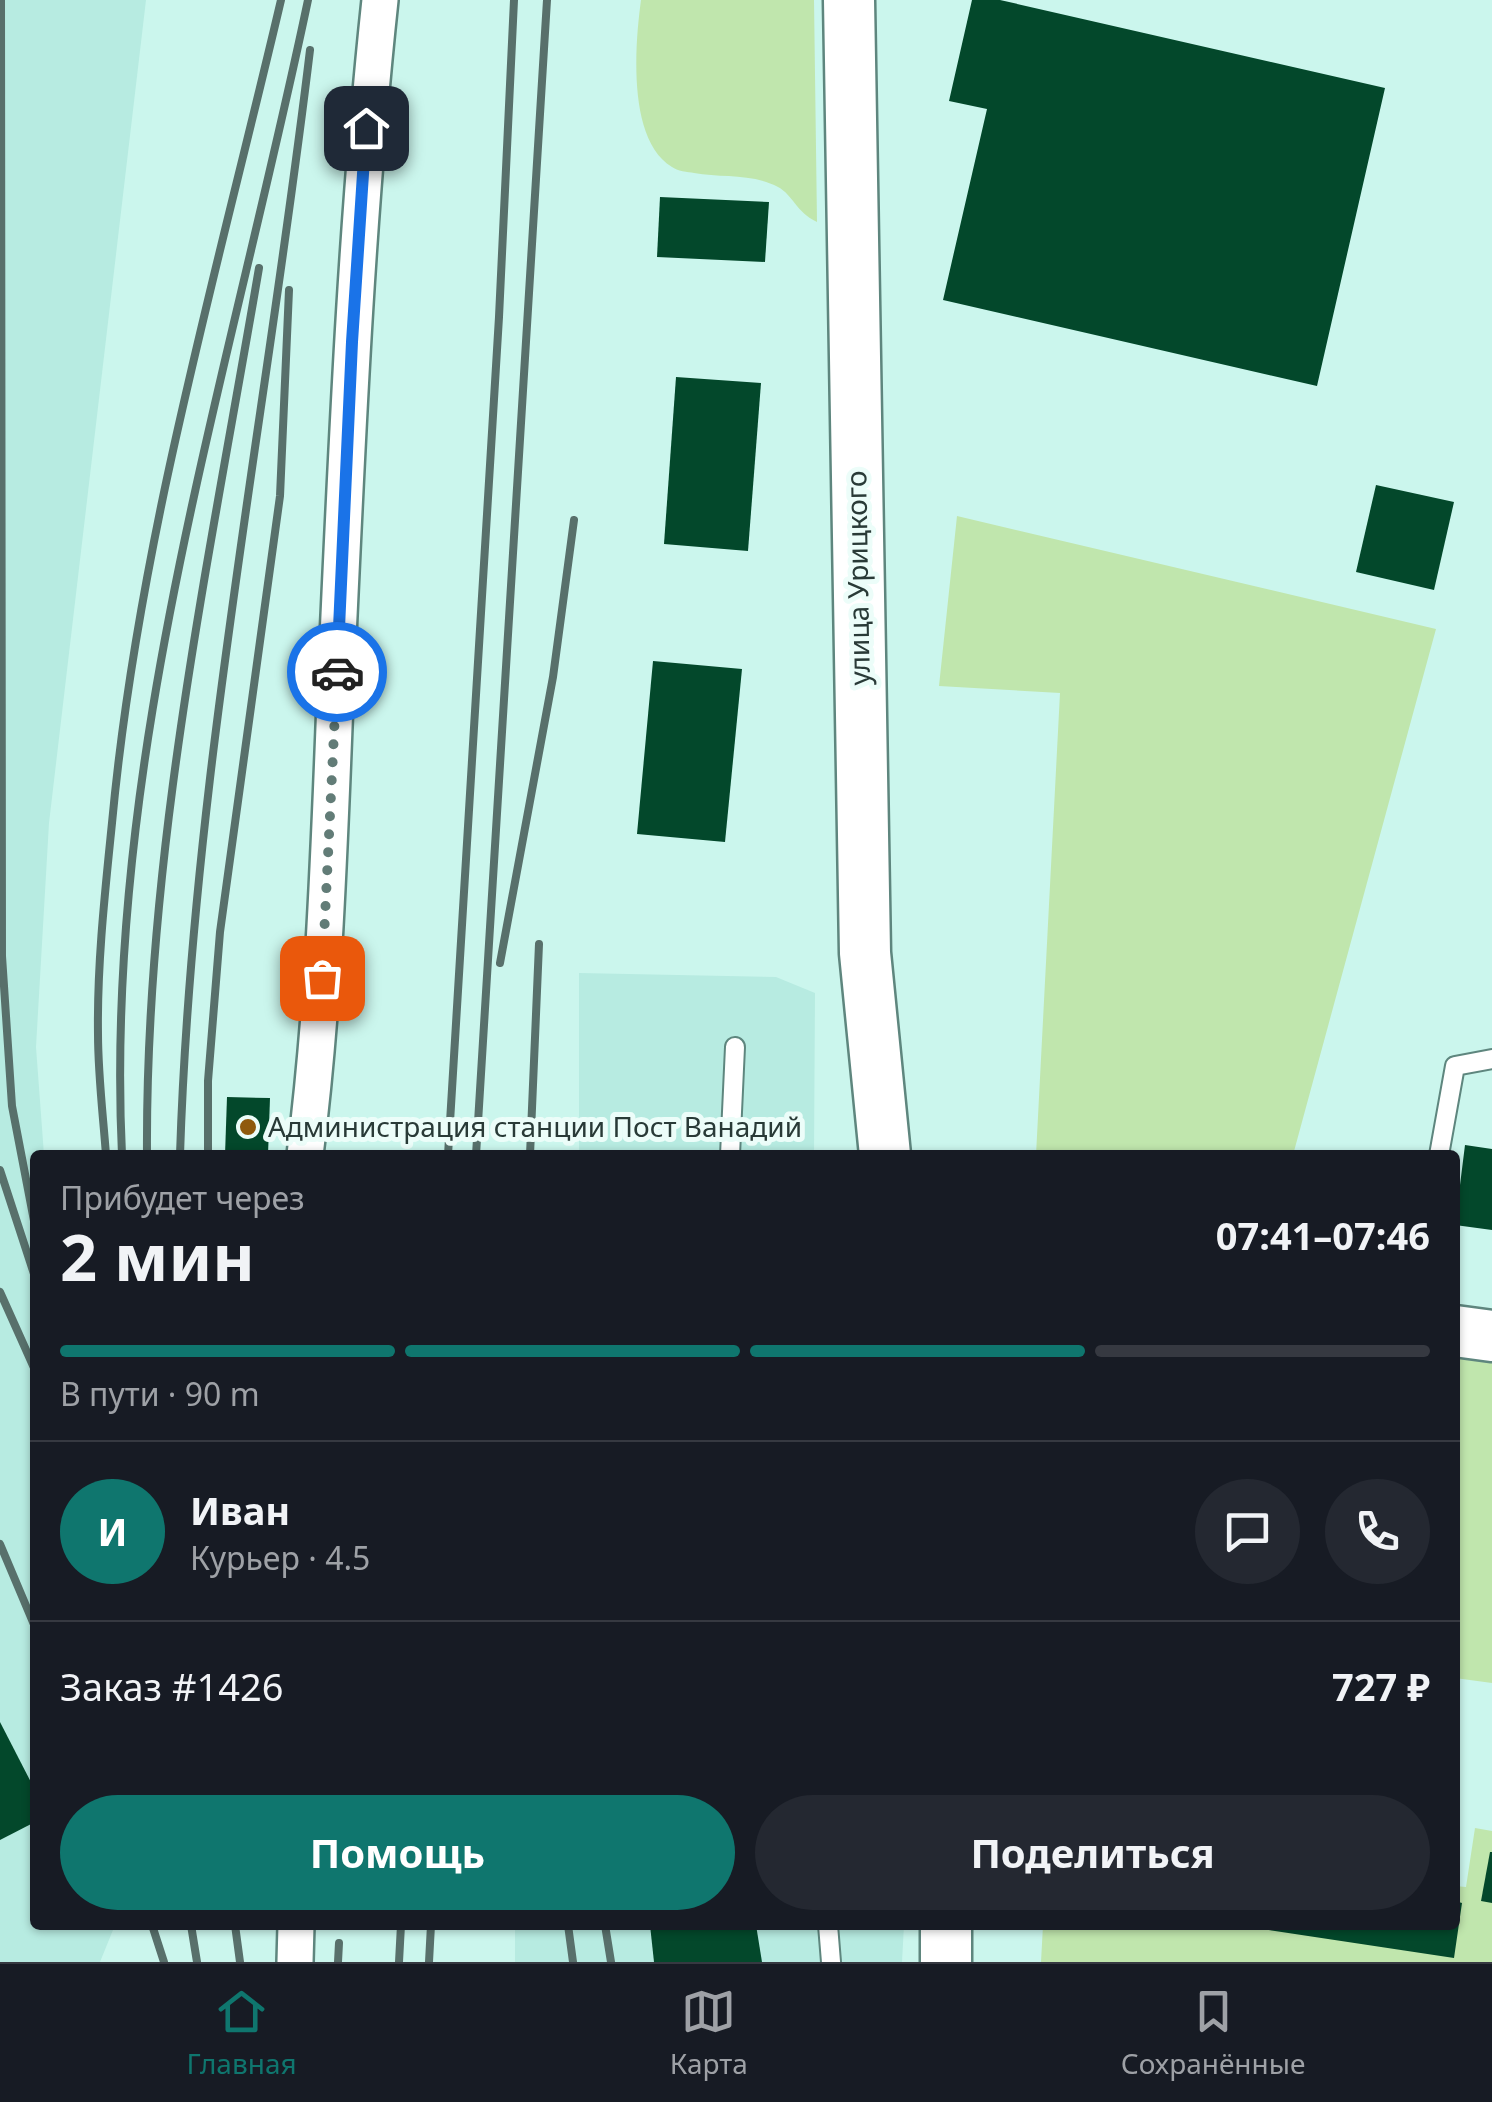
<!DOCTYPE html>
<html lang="ru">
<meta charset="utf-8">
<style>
body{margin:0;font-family:"Noto Sans",sans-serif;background:#242831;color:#f1f3f6;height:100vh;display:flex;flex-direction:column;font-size:38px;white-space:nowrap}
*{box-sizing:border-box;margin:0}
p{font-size:32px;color:#9ea1a6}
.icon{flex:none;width:55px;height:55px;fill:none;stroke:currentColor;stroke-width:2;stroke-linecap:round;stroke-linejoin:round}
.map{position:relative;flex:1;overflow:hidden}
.sheet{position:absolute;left:30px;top:1150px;width:1430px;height:780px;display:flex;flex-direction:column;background:#171b24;border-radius:10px;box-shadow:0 2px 8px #0004}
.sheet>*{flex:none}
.pin{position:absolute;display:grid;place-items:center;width:85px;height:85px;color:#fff;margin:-42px;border-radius:20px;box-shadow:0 5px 15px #0006}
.courier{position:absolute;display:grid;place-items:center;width:100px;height:100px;margin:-50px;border:8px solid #1a73e8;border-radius:50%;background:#fff;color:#222;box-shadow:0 2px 12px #0007}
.head em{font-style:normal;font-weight:700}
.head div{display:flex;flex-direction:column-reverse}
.head{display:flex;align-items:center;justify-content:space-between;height:170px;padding:0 30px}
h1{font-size:65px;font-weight:700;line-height:75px}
.bar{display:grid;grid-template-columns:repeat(4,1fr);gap:15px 10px;align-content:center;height:120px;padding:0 30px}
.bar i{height:12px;border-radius:8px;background:#363941}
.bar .current{background:#0f766e}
.bar p{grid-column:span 4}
.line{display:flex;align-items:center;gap:25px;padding:0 30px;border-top:2px solid #363941}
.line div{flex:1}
.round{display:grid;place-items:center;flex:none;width:105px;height:105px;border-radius:52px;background:#242831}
.action{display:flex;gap:20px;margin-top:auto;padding:20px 30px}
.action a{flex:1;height:115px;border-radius:60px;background:#0f766e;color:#fff;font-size:40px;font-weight:700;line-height:115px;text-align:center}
.action a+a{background:#242831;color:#f1f3f6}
.tabs{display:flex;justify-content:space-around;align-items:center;height:140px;border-top:2px solid #363941;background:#171b24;font-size:28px;color:#9ea1a6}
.tabs a{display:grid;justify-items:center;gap:5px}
.tabs .current{color:#0f766e}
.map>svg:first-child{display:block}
</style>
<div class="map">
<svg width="1492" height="1962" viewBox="0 0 1492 1962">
<rect width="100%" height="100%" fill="#cbf6ed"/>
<!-- built -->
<g fill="#b7ebe1">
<polygon points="0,0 146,0 49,823 36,1047 44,1155 35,1155 35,1925 115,1925 100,1962 0,1962"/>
<polygon points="579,973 776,977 815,993 814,1155 579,1155"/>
<polygon points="515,1925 904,1925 902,1962 515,1962"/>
</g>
<!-- green -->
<g fill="#c0e6ad">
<path d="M641,0H814L817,222C796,212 793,195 778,187C752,173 721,178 694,173C688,172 677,171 672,167C627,140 635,44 641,0Z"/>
<polygon points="957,516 1436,629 1293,1155 1036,1155 1060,693 939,686"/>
<polygon points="1455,1356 1492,1362 1492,1683 1455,1678"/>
<polygon points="1475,1828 1492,1831 1492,1962 1041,1962 1043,1925 1455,1925 1455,1886 1466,1887"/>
</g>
<!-- building -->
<g fill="#03482b">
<polygon points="972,0 1000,0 1385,88 1317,386 943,300 987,109 949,101"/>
<polygon points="660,197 769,202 765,262 657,257"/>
<polygon points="676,377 761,383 748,551 664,544"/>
<polygon points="1376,485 1454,502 1434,590 1356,572"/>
<polygon points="653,661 742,669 725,842 637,834"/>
<polygon points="227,1097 270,1098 268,1155 225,1155"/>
<polygon points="1465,1145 1492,1149 1492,1230 1455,1225"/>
<polygon points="0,1722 35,1790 35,1822 0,1840"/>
<polygon points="1490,1852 1492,1852 1492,1903 1481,1901"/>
<polygon points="1455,1901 1462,1903 1454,1958 1248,1927 1455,1925"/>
<polygon points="650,1925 756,1925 762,1962 654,1962"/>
</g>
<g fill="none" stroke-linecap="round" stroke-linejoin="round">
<defs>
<g id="lane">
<polyline points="730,1155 735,1047"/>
<polyline points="1439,1155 1455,1066 1492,1059"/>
<polyline points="828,1925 831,1962"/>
</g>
<g id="street">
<path d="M305,1155C324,1005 329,853 335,702C346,468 355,233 380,0"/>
<polyline points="295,1962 296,1925"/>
</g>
<g id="secondary">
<polyline points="849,0 865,953 885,1155"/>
<polyline points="1455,1331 1492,1336"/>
<polyline points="946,1962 946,1925"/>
</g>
</defs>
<!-- lane casing -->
<use href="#lane" stroke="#5e867e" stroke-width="22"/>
<!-- street casing -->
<use href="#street" stroke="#5e867e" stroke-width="40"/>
<!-- secondary casing -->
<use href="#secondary" stroke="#5e867e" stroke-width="55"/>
<!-- lane -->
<use href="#lane" stroke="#fff" stroke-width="18"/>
<!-- street -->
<use href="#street" stroke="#fff" stroke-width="35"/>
<!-- secondary -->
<use href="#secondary" stroke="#fff" stroke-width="50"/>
<!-- rail -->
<g stroke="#58706b" stroke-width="8">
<polyline points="1,0 2,956 12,1106 35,1226"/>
<polyline points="500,963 553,677 574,520"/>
<path d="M106,1155C103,1115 98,1074 98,1034C97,964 105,892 112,823C138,543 217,273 281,0"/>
<path d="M122,1155C103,760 228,382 308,0"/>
<path d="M147,1155C145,856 209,561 259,268"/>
<path d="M180,1155C192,782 266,419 310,50"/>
<polyline points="208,1155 208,1081 220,932 280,496 289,290"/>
<polyline points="448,1155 499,317 514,0"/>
<polyline points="476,1155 547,0"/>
<polyline points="530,1155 539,944"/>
<polyline points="0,1170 35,1277"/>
<polyline points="0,1292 35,1370"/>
<polyline points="0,1544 35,1627"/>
<polyline points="152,1925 164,1962"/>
<polyline points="191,1925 197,1962"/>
<polyline points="235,1925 240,1962"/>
<polyline points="568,1925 573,1962"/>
<polyline points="605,1925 611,1962"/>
<polyline points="338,1962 339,1943"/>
<polyline points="399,1962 401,1925"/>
<polyline points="429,1962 431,1925"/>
</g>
</g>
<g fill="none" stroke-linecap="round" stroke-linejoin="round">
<!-- done -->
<polyline stroke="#627c77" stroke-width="10" stroke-dasharray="0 18" points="322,978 337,672"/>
<!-- route -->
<polyline stroke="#1a73e8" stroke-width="12" points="337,672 352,342 366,128"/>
</g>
<!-- markers -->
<circle fill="#8f5a0d" stroke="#ecfdf9" stroke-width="4" cx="248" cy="1127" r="10"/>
<g text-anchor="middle" stroke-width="10" stroke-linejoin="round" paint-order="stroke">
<!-- street labels -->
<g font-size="28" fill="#293a37" stroke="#ecfdf9">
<text transform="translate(858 578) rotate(-91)" y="10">улица Урицкого</text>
</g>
<!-- poi labels -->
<g font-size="28" fill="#293a37" stroke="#ecfdf9" text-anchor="start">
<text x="268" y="1137">Администрация станции Пост Ванадий</text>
</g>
</g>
</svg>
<div class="pin" style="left:322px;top:978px;background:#ea580c"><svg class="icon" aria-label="bag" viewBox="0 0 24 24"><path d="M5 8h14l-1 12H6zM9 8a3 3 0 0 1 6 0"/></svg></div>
<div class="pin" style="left:366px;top:128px;background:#1f2937"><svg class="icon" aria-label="home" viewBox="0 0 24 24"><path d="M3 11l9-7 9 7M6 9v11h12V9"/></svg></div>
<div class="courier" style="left:337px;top:672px"><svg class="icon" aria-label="car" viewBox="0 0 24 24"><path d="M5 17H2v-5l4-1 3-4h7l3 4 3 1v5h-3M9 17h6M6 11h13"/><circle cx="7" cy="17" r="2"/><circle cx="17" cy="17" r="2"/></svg></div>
<section class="sheet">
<div class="head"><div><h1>2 мин</h1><p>Прибудет через</p></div><em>07:41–07:46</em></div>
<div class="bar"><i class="current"></i><i class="current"></i><i class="current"></i><i></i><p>В пути · 90 m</p></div>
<div class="line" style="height:180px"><b class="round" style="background:#0f766e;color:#fff">И</b><div><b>Иван</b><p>Курьер · 4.5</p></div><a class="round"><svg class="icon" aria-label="chat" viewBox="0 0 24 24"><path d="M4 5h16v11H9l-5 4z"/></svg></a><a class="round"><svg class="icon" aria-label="phone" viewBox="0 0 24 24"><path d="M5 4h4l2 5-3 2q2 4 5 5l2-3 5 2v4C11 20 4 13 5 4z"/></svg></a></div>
<div class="line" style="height:130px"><div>Заказ #1426</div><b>727 ₽</b></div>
<div class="action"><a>Помощь</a><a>Поделиться</a></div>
</section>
</div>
<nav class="tabs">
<a class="current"><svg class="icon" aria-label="home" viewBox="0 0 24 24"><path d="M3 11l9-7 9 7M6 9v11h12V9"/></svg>Главная</a>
<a><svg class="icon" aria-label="map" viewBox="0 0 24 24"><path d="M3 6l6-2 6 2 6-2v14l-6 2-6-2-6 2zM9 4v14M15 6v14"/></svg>Карта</a>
<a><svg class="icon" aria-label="saved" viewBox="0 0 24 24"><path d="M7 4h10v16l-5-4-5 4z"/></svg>Сохранённые</a>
</nav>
